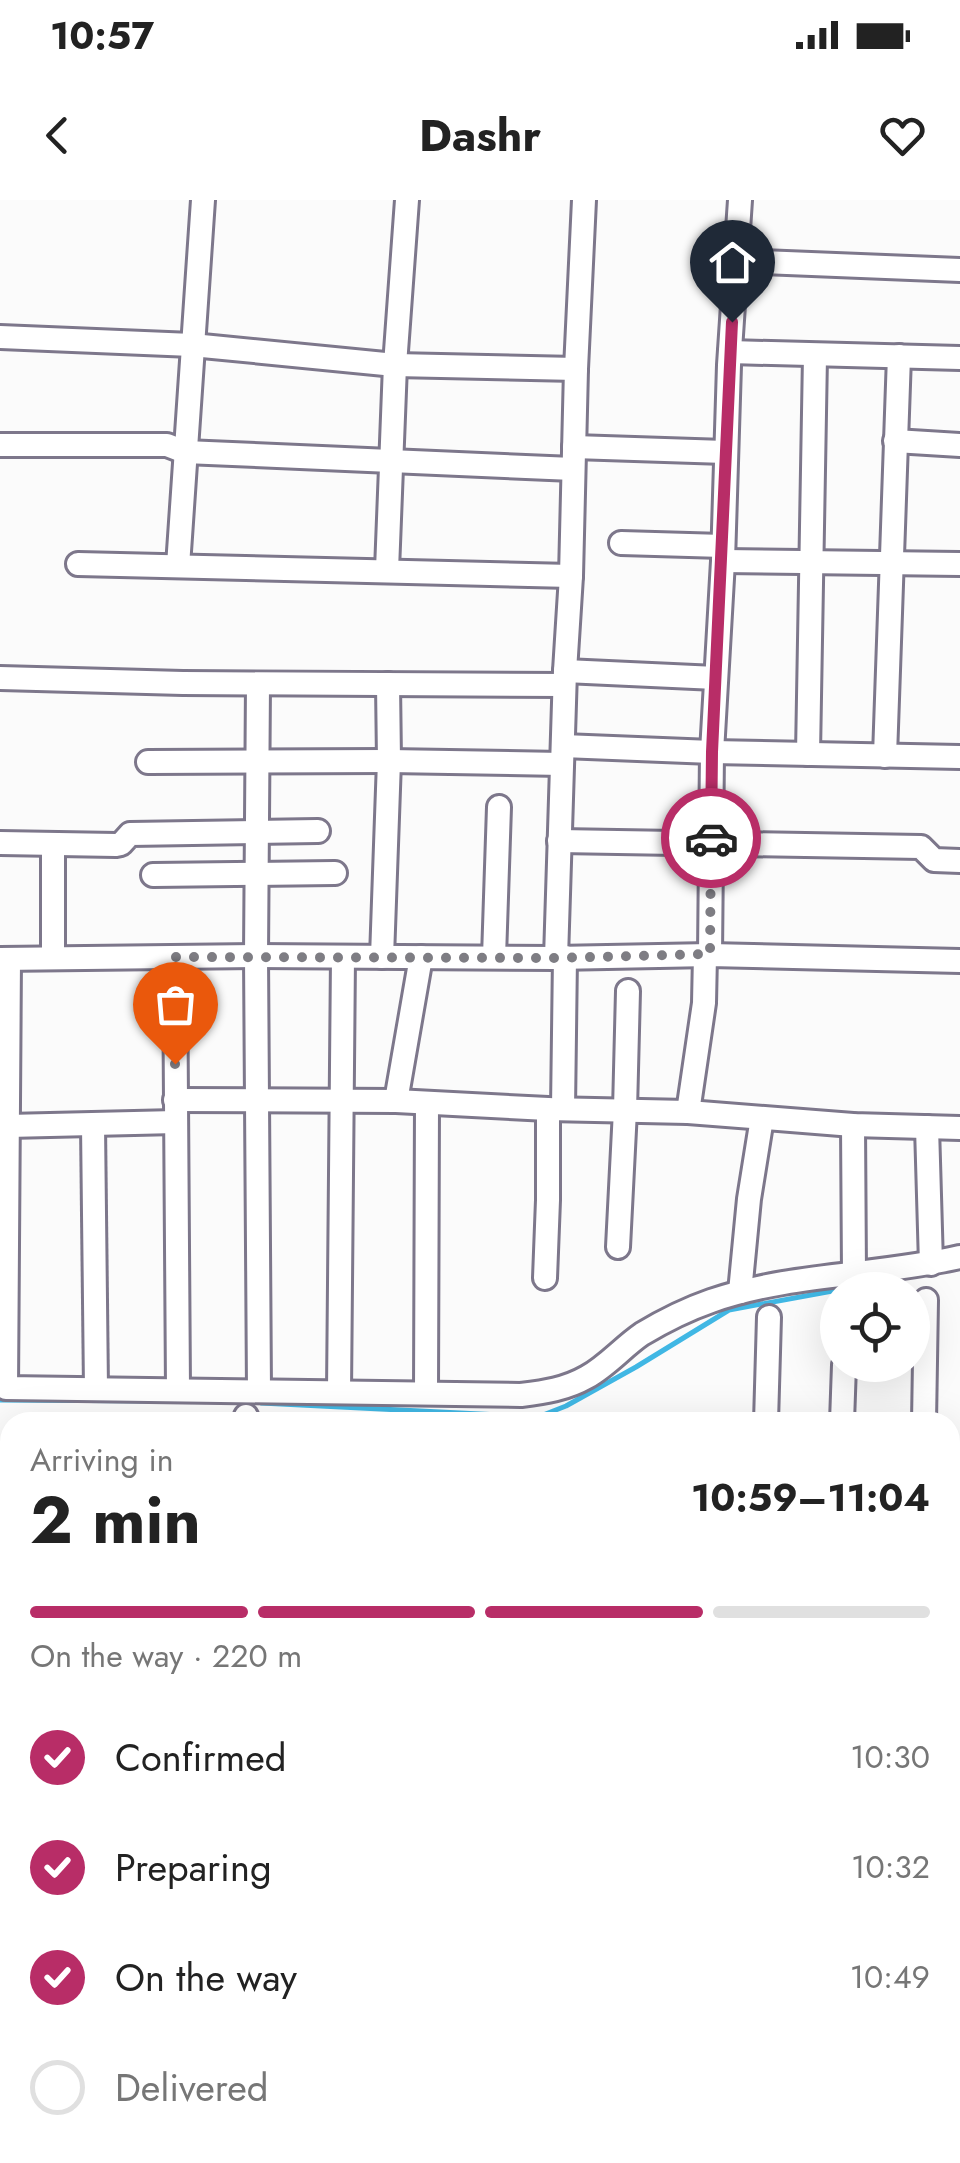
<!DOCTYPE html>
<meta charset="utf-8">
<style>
body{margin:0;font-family:Jost,sans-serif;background:#f2f2f2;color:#222;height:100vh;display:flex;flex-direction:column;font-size:38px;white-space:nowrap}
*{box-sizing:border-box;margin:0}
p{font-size:32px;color:#767676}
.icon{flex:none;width:55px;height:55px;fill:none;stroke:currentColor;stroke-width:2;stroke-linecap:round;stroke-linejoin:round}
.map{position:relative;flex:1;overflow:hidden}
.drawer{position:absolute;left:0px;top:1212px;width:960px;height:752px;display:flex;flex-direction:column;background:#fff;border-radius:30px 30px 0 0;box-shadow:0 10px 40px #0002}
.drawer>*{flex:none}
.fabs{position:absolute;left:820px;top:1072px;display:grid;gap:20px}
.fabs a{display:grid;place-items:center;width:110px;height:110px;border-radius:50%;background:#fff;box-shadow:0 10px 40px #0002;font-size:50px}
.pin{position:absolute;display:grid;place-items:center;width:85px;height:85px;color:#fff;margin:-102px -42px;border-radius:50% 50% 50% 0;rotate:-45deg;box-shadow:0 0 10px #0007}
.pin .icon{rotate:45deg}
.courier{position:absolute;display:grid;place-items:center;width:100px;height:100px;margin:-50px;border:8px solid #b82d67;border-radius:50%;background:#fff;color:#222;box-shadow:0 2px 12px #0007}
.summary em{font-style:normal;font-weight:700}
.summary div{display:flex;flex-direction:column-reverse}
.summary{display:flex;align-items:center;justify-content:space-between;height:170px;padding:0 30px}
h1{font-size:65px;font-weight:700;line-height:75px}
.bar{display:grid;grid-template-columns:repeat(4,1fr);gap:15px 10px;align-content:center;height:120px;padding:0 30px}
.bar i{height:12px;border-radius:8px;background:#e0e0e0}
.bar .active{background:#b82d67}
.bar p{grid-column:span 4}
ol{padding:0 30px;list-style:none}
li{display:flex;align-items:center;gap:30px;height:110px}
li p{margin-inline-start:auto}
li .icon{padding:10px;border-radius:50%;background:#b82d67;color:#fff;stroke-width:4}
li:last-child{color:#767676}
li i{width:55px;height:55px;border:5px solid #e0e0e0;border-radius:50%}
.status{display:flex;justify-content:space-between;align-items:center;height:70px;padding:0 50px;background:#fff;direction:ltr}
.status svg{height:28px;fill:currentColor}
header{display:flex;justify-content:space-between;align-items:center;height:130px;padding:0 30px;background:#fff;font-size:45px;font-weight:700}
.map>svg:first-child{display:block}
</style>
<div class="status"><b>10:57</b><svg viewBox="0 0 49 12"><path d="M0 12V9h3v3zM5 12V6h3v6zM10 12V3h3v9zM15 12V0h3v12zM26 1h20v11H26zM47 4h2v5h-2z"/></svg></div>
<header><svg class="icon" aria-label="back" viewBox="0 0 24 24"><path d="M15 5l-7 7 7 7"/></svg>Dashr<svg class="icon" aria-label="heart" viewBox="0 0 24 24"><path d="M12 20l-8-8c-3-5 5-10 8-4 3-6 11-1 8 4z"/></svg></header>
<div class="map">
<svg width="960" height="1963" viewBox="0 0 960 1963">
<rect width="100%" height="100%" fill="#fbfbfb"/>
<!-- medical -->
<polygon fill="#feeded" points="950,1806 960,1807 960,1963 816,1963 820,1955 950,1955"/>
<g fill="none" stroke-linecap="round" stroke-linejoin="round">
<!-- stream -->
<g stroke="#40b7e4" stroke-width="5">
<polyline points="839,1090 898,1079"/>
<polyline points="0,1200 175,1201"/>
<polyline points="261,1203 538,1217 566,1206 636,1167 729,1110 838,1090"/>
</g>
<defs>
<g id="minor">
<polyline points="736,61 960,70"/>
<polyline points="0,137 192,145 395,165 576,169"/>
<polyline points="730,152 960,158"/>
<polyline points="895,241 960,245"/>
<polyline points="0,245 167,245 185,252 573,269"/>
<polyline points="574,247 725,252"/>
<polyline points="621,343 723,346"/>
<polyline points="723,361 960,364"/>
<polyline points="78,364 571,376"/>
<polyline points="178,366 203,0"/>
<polyline points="387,370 395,165 407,0"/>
<polyline points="565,471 716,478"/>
<polyline points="0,478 183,483 564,485"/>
<polyline points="258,484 256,756 259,1191"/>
<polyline points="563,546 712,552 960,557"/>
<polyline points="808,554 815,156"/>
<polyline points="885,556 899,156"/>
<polyline points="148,562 389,561 562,564"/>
<polyline points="559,641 921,647 934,660 960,661"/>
<polyline points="0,643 116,645 121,644 130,634 318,631"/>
<polyline points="53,644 53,758"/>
<polyline points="153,675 335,673"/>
<polyline points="710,755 712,552 723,361 729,165 740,0"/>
<polyline points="175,757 178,1190"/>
<polyline points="382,757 389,561 388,484"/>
<polyline points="494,757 499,607"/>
<polyline points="556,758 565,471 571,376 576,169 584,0"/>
<polyline points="0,759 256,756 556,758 710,755 960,761"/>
<path d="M9,759L6,1188L521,1195C545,1192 566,1189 587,1177C607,1166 623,1147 642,1134C662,1122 688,1109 711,1101C791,1073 878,1076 960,1057"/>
<polyline points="175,900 396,901 548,909 688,912 853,925 960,928"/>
<polyline points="396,901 421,757"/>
<polyline points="563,909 565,757"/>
<polyline points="688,912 704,803 705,755"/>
<polyline points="93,925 96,1189"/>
<polyline points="853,925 854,1074"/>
<polyline points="8,926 176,922"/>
<polyline points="927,927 931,1064"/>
<polyline points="618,1047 625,910 628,791"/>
<polyline points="545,1078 548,1000 548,909"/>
<polyline points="740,1092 749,999 762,918"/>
<polyline points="339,1192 343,757"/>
<polyline points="426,1193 427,904"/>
<polyline points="246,1222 246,1216"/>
<polyline points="766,1222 769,1117"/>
<polyline points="842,1222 844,1165"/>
<polyline points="924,1222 926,1100"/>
<polyline points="950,1381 960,1386"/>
<polyline points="0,1640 10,1640"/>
<polyline points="0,1739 10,1739"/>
<polyline points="0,1950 3,1921"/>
<polyline points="151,1955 187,1963"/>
<polyline points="448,1963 452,1955"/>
</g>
<g id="major">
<polyline points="950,1483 960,1462"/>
<polyline points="950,1687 960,1665"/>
<polyline points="950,1810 960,1812"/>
<polyline points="718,1963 722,1955"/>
<polyline points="817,1963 821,1955"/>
</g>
<g id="highway">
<polyline points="950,1545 960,1523"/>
<polyline points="950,1604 960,1582"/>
<polyline points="754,1963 758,1955"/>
<polyline points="780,1963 784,1955"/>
</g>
</defs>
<!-- minor casing -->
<use href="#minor" stroke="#7d778b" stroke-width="28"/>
<!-- major casing -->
<use href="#major" stroke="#d8d7d9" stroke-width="35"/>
<!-- highway casing -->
<use href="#highway" stroke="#d8d7d9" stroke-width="38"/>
<!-- minor -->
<use href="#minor" stroke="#fff" stroke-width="22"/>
<!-- major -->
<use href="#major" stroke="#ead694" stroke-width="30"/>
<!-- highway -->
<use href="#highway" stroke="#dcba4d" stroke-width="32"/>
</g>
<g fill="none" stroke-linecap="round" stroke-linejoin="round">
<!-- done -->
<polyline stroke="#7e7d83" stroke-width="10" stroke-dasharray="0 18" points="175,864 175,757 556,758 710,754 711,638"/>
<!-- route -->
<polyline stroke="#b82d67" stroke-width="12" points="711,638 712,552 732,122"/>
</g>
</svg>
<div class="fabs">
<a><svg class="icon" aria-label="locate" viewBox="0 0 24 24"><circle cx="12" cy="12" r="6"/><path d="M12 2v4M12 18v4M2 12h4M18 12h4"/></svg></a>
</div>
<div class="pin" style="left:175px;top:864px;background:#ea580c"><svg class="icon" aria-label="bag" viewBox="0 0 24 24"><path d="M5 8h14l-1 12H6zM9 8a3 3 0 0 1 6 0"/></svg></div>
<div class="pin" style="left:732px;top:122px;background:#1f2937"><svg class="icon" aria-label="home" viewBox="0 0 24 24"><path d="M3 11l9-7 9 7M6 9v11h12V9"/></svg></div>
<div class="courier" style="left:711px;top:638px"><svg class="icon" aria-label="car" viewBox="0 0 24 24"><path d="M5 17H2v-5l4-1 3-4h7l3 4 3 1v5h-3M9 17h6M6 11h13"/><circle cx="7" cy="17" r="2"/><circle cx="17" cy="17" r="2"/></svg></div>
<section class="drawer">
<div class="summary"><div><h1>2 min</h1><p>Arriving in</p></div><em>10:59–11:04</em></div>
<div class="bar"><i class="active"></i><i class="active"></i><i class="active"></i><i></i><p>On the way · 220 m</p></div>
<ol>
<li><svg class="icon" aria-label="check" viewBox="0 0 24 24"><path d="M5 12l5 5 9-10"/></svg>Confirmed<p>10:30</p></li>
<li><svg class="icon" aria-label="check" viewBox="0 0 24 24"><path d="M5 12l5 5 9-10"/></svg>Preparing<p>10:32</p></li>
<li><svg class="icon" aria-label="check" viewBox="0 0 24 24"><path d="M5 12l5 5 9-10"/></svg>On the way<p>10:49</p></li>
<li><i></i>Delivered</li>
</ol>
</section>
</div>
